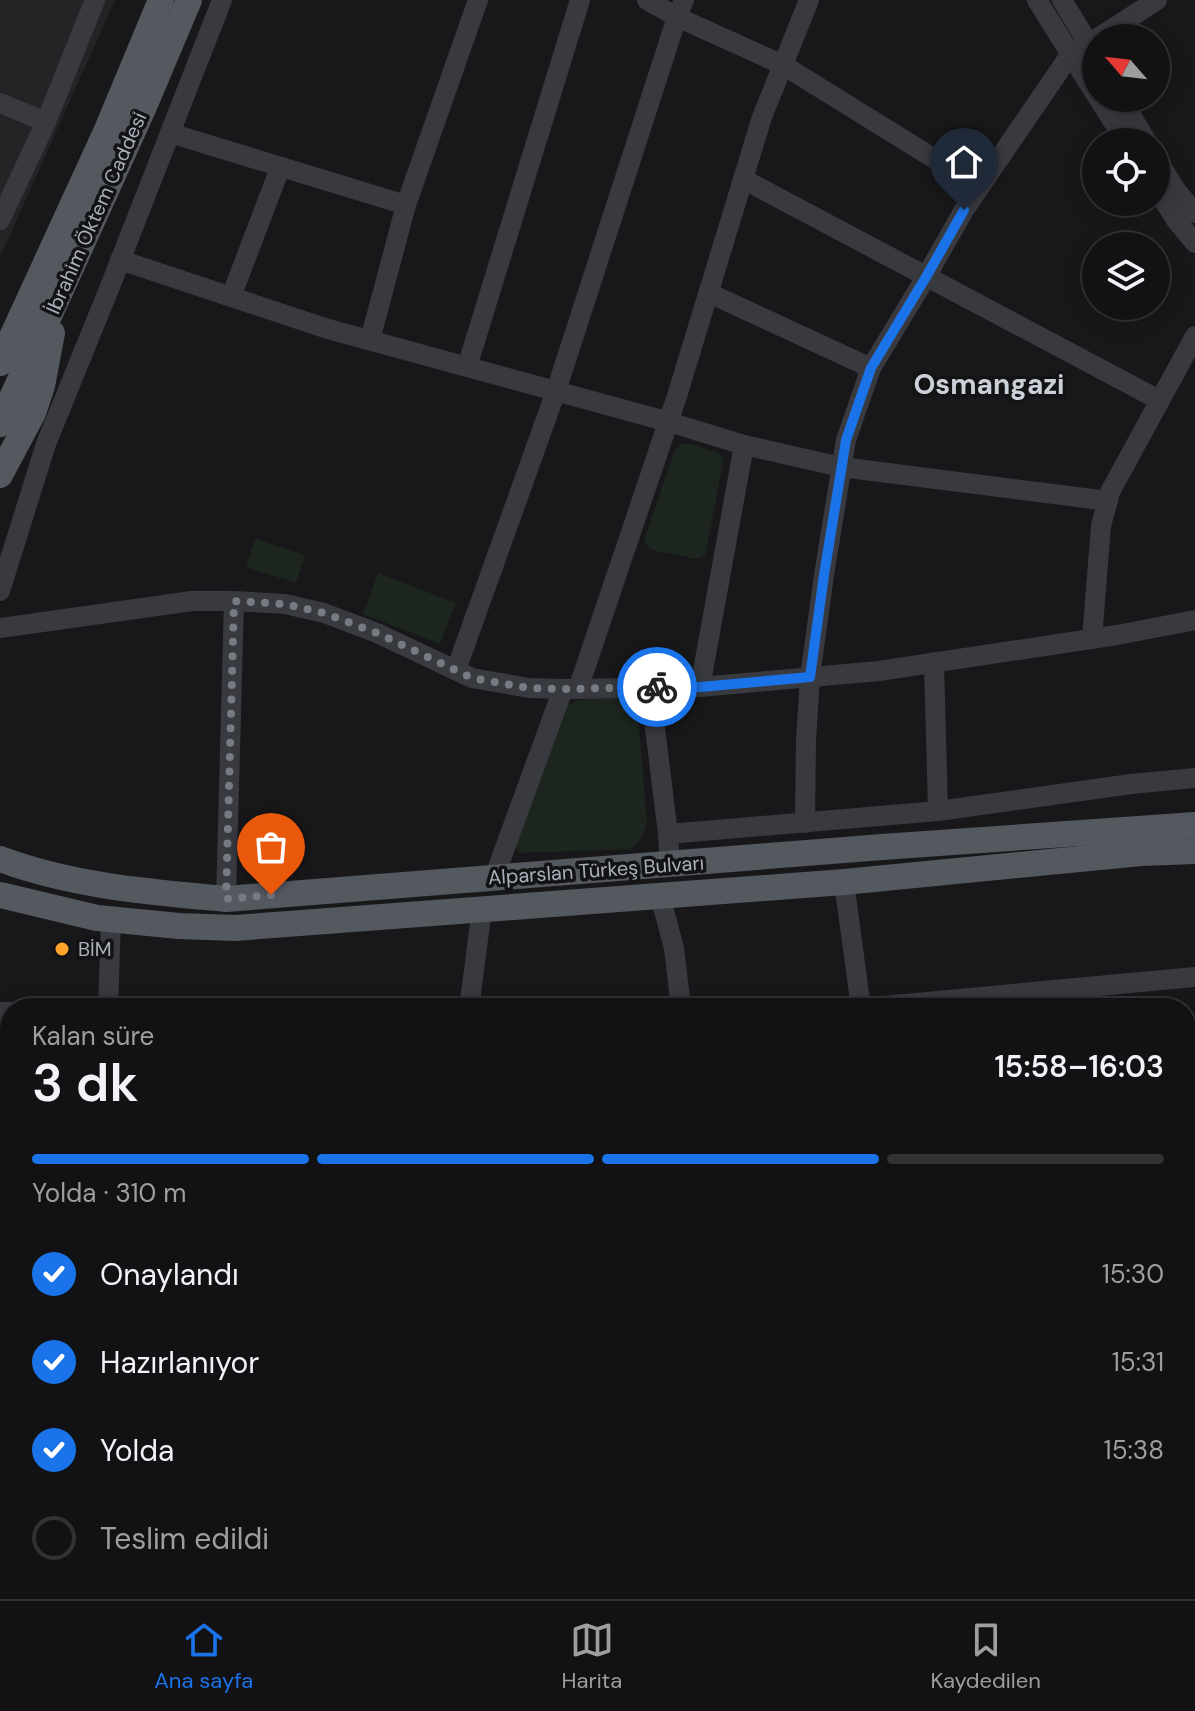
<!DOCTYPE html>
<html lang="tr">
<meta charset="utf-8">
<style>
body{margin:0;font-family:"DM Sans",sans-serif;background:#1f2022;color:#f1f3f6;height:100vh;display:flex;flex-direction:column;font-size:30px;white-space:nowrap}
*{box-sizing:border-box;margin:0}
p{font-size:26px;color:#9c9ea0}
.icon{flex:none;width:44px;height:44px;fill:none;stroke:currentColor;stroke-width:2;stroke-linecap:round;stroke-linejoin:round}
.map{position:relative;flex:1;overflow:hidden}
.panel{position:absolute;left:0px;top:998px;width:1196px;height:602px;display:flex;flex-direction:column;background:#121214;border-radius:32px 32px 0 0;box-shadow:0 4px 20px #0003,0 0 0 2px #313234}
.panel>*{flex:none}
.needle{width:52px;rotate:298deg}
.buttons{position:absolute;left:1082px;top:24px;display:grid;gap:16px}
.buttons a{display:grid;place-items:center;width:88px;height:88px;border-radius:50%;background:#121214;box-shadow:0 4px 20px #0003,0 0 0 2px #313234;font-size:40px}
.pin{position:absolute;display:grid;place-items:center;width:68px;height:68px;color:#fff;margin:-82px -34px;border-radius:50% 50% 50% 0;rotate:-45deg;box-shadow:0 0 8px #0007}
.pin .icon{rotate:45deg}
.courier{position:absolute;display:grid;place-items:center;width:80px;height:80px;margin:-40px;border:6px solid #1a73e8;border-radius:50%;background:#fff;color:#222;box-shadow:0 2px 10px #0007}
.overview em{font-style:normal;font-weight:600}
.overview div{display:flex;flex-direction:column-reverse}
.overview{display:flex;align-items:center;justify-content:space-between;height:136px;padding:0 32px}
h1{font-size:52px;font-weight:600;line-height:60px}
.bar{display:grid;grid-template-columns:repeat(4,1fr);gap:12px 8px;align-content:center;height:96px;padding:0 32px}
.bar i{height:10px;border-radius:6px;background:#313234}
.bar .active{background:#1a73e8}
.bar p{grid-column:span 4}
ol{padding:0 32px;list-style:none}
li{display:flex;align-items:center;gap:24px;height:88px}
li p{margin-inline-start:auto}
li .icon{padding:8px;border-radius:50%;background:#1a73e8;color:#fff;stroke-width:4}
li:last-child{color:#9c9ea0}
li i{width:44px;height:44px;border:4px solid #313234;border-radius:50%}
.dock{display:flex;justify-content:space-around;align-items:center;height:112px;border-top:2px solid #313234;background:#121214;font-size:22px;color:#9c9ea0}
.dock a{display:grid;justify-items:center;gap:4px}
.dock .active{color:#1a73e8}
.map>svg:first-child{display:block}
</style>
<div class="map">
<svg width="1195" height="1599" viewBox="0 0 1195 1599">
<rect width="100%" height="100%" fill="#18181a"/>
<!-- built -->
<polygon fill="#242427" points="0,0 115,0 0,257"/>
<!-- green -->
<g fill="#1d261e">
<path d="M687,443L716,452L722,456L723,463L705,555L696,559L652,550C646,546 645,543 645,537L675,450L680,444Z"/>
<polygon points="255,539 305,555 296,583 246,567"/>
<polygon points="378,573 456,603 440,644 363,614"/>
<polygon points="624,695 635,702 638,712 647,823 641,839 630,849 519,853 509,836 567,705 579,700"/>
<polygon points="1195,1527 1195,1599 1115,1598 1105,1592 1104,1590 1186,1590 1186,1531"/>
</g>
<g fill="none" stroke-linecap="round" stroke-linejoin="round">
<!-- minor -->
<g stroke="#393a40" stroke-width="20">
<polyline points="647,0 677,17 783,65 980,187"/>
<polyline points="1037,0 1096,95"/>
<polyline points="1062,0 1096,56"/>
<polyline points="1098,38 1157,0"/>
<polyline points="1098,98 1126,142"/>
<polyline points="1121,98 1147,142"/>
<polyline points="0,103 46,122"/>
<polyline points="170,133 406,205"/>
<polyline points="1156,157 1175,189 1195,213"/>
<polyline points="743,179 1159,400"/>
<polyline points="1156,188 1176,220 1195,243"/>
<polyline points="0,220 46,122 95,0"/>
<polyline points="120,260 328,329 669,422 744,445 841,467 1108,501"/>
<polyline points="709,293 871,368"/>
<polyline points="231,297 280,168"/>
<polyline points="370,340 406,205 478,0"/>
<polyline points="467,367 580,0"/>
<polyline points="0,591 46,444 111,284 222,0"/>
<polyline points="0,628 192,601 234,601 285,604 324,613 377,633 472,678 529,688 563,689 700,687 879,671 1117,635 1195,620"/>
<polyline points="1092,639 1101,526 1110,492 1195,336"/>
<polyline points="934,662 938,811"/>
<polyline points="456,670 556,391 677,17 684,0"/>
<polyline points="650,687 668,834 670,865"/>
<polyline points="700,687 744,445"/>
<polyline points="578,689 677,396 762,117 809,0"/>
<polyline points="805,823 806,740 810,677 824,575 846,440 871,368 926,277 964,210 1070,55 1096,39"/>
<polyline points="668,834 938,811 1131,784 1195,778"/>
<polyline points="494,878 563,689"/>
<polyline points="844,882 861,1008"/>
<polyline points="660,896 674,948 681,1008"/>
<polyline points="226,899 234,601"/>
<polyline points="108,1008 111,920"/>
<polyline points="149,1008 284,1006 335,1008"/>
<polyline points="469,1008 482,909"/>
<polyline points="862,1008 1195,977"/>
<polyline points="0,1012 10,1012"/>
<polyline points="1186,1080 1195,1079"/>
<polyline points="0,1143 10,1144"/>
<polyline points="1186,1173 1195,1175"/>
<polyline points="1186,1192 1195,1201"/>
<polyline points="0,1247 10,1248"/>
<polyline points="1186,1329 1195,1338"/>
<polyline points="0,1350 10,1351"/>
<polyline points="1186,1402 1195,1394"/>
<polyline points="0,1455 10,1456"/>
<polyline points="1186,1479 1195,1489"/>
<polyline points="1186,1525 1195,1521"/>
<polyline points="0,1580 10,1568"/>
<polyline points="190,1590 207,1599"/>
<polyline points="546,1590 550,1599"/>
<polyline points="743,1590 787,1599"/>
<polyline points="924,1590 925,1599"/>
<polyline points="136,1599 142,1590"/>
<polyline points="417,1599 418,1590"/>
<polyline points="605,1599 607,1590"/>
<polyline points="790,1599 793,1595 846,1599"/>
<polyline points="1084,1599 1085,1590"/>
</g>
<!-- major -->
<g stroke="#54585f" stroke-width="26">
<polyline points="0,363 106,132 161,0"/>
<polyline points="0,424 143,109 189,0"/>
<polyline points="0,475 33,413 42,386 52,333"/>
<path d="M0,859C72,886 150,892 226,899L882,847L1195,825"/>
<polyline points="0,895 97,918 179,926 235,928 844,882 1141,853 1195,851"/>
</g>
</g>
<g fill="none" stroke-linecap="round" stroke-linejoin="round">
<!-- done -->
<polyline stroke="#767b83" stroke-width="8" stroke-dasharray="0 14.4" points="271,895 226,899 234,601 285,604 324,613 377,633 472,678 529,688 563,689 657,687"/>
<!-- route -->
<polyline stroke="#1a73e8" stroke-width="10" points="657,687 700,687 810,677 824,575 846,440 871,368 926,277 964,210"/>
</g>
<!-- markers -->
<circle fill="#ffa32b" stroke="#131315" stroke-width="3" cx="62" cy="949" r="8"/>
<g text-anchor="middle" stroke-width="7" stroke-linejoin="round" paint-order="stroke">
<!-- street labels -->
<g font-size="20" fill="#a9b0bb" stroke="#131315">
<text transform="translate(96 213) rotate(-66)" y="7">İbrahim Öktem Caddesi</text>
<text transform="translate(596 870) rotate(-4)" y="7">Alparslan Türkeş Bulvarı</text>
</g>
<!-- poi labels -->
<g font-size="20" fill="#a9b0bb" stroke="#131315" text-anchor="start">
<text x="78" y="956">BİM</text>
</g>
<!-- district labels -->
<g font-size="28" font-weight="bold" fill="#cbcfd7" stroke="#131315">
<text x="989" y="394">Osmangazi</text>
</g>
</g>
</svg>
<div class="buttons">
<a><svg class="needle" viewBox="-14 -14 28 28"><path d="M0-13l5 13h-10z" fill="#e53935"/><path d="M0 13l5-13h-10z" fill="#9c9ea0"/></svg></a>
<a><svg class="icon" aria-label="locate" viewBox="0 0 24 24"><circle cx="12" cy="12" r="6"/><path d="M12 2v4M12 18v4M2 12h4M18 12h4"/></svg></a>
<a><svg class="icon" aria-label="layers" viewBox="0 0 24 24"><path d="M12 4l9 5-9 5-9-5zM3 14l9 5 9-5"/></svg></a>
</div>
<div class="pin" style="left:271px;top:895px;background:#ea580c"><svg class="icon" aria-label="bag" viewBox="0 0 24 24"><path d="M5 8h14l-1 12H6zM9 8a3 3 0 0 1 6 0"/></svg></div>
<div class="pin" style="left:964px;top:210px;background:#1f2937"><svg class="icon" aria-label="home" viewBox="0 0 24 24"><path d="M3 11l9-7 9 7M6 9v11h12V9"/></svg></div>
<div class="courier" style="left:657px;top:687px"><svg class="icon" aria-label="bike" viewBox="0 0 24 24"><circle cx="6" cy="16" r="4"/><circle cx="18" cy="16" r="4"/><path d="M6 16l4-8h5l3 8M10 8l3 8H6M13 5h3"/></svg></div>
<section class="panel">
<div class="overview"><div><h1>3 dk</h1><p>Kalan süre</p></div><em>15:58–16:03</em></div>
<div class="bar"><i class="active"></i><i class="active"></i><i class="active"></i><i></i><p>Yolda · 310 m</p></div>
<ol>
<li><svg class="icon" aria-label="check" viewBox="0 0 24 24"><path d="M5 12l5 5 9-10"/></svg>Onaylandı<p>15:30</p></li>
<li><svg class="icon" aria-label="check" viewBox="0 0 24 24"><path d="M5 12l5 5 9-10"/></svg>Hazırlanıyor<p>15:31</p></li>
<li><svg class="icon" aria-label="check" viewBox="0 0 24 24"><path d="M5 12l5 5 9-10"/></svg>Yolda<p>15:38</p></li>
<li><i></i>Teslim edildi</li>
</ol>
</section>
</div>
<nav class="dock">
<a class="active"><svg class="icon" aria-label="home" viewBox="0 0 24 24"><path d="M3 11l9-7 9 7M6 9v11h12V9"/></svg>Ana sayfa</a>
<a><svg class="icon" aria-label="map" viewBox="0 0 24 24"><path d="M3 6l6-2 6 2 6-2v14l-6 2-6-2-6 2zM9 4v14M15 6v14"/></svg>Harita</a>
<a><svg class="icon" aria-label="saved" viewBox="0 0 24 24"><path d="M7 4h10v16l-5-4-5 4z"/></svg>Kaydedilen</a>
</nav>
